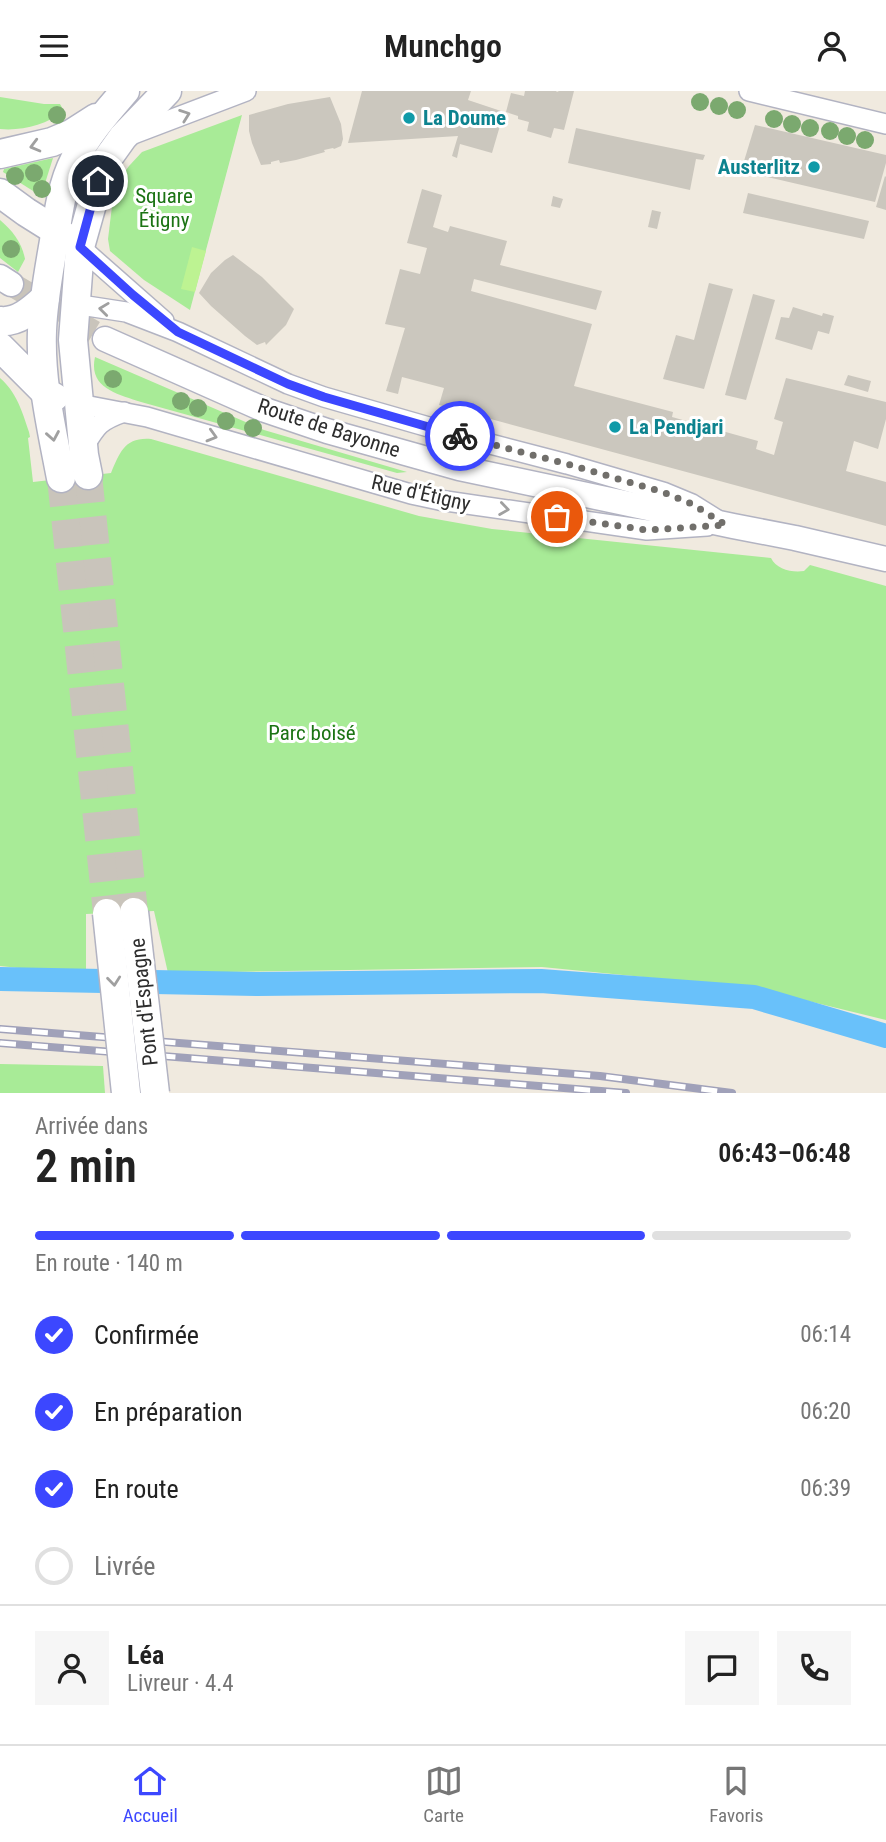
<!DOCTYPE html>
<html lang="fr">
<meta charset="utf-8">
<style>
body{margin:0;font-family:"Roboto Condensed",sans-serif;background:#f6f6f6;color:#222;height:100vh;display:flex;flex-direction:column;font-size:26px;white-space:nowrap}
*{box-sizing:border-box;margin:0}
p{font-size:23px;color:#767676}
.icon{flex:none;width:38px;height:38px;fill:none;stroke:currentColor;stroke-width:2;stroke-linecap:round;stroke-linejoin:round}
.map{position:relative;height:1002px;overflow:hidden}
.side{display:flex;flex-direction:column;background:#fff;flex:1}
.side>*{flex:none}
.pin{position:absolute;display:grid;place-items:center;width:60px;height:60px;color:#fff;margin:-30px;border:4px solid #fff;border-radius:50%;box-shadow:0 2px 7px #0007}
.courier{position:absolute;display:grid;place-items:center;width:70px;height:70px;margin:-35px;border:5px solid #3c47ff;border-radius:50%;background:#fff;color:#222;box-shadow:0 2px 9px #0007}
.summary em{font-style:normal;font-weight:600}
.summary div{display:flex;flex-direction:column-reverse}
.summary{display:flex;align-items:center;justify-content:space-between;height:119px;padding:0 35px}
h1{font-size:46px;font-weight:600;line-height:52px}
.bar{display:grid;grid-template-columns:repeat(4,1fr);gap:10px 7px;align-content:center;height:84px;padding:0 35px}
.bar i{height:9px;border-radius:5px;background:#e0e0e0}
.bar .on{background:#3c47ff}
.bar p{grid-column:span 4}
.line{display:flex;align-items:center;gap:18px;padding:0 35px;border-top:2px solid #e0e0e0}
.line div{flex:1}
.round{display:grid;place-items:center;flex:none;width:74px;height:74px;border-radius:0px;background:#f6f6f6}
ol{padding:0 35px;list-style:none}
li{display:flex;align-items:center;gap:21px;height:77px}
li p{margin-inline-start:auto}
li .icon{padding:7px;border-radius:50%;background:#3c47ff;color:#fff;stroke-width:4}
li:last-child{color:#767676}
li i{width:38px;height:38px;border:4px solid #e0e0e0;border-radius:50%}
header{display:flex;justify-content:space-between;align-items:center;height:91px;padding:0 35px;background:#fff;font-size:32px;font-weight:600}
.dock{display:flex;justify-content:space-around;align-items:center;height:98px;border-top:2px solid #e0e0e0;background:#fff;font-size:19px;color:#767676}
.dock a{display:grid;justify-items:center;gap:4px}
.dock .on{color:#3c47ff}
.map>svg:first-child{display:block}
</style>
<header><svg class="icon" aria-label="menu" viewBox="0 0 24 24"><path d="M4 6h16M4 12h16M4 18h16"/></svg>Munchgo<svg class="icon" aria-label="person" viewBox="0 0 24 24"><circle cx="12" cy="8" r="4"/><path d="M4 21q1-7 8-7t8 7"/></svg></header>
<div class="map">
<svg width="886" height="1002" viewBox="0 0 886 1002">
<rect width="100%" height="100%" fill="#f0eadf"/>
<!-- green -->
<g fill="#a8eb97">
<path d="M0,6L44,13H60L64,20C46,34 22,40 0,38Z"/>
<polygon points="242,24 190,219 144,189 110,160 108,148 113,107 121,86 129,75 142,61"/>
<polygon points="53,67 41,105 3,81 4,78"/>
<path d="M0,129C13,140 22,152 25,168L18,181L0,167Z"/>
<path d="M95,266L264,339L407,381L397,382L141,311C118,303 88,297 95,266Z"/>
<path d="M0,287C17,302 22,320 29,341L30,346L28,347L33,391L111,382C120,361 125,346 151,348L419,425L492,438L771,467C776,478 792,482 804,480L810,474L886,495V929L755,897L542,876L168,882L154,820L86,823V884L0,875Z"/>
<polygon points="0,973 103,975 105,1002 0,1002"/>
</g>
<!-- pitch -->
<polygon fill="#bdf392" points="192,156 206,160 195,201 181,198"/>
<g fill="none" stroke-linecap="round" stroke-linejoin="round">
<!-- canal -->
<polyline stroke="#69c1fa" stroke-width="24" points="0,888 258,893 541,890 754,906 886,945"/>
</g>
<!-- building -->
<g fill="#cbc7be">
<polygon points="362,0 471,0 468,9 504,21 492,62 460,53 457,67 452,65 458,45 348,52"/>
<polygon points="525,0 556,0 557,1 559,0 574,0 564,39 554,37 551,47 527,40 529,31 518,28 518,25 506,21 511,2 524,5"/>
<polygon points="330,6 341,33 343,48 341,55 334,58 333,57 324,59 325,61 296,69 280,72 279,69 271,71 271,73 261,74 252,52 249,40 249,24 288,13"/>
<polygon points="755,34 886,64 886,72 875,111 741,80"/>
<polygon points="576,37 627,48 705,64 703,69 696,68 690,99 568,72"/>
<polygon points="885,85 886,86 886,119 876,116"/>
<polygon points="422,98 442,104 433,136 448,141 450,135 507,150 500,174 602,200 596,219 474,188 471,200 592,233 574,295 673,321 672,326 758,350 756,358 774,364 783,331 774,328 786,287 886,311 886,328 878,358 854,350 846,380 886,391 886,435 439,314 444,297 402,286 398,303 386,300 405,237 385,233 400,178 420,183 427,157 407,152"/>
<polygon points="748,102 869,130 864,148 743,122"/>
<polygon points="553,105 563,108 560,117 551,115"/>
<polygon points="652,119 661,121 657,138 648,136"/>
<polygon points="233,164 262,186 294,218 286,234 266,254 265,251 257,254 245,245 211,215 199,202 211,182 225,169"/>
<polygon points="709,192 733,198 704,298 663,288 676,244 694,249"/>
<polygon points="753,203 775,209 746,309 725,304"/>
<polygon points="793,216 822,225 823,222 834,225 829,243 818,240 812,259 775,248 781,226 789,227"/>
<polygon points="848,284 871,290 868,301 844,294"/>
</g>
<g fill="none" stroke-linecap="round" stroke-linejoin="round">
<!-- tertiary-tunnel -->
<polyline stroke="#c9c4bb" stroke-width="24" stroke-dasharray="24 12" stroke-linecap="butt" points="11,193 105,248"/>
<!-- secondary-tunnel -->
<g stroke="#c9c4bb" stroke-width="28" stroke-dasharray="28 14" stroke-linecap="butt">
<polyline points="88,384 134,821"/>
<polyline points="61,387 107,822"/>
</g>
<defs>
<g id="minor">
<polyline points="749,0 886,33"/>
<polyline points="128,45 246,0"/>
<polyline points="80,156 164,230"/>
<polyline points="74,213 126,221 178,241 288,293 324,306 460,345 567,373 663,401 692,413 716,428"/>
<polyline points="79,313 147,326 411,403 439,409 647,439 707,435"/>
<path d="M83,357C97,334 99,330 124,321"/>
</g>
<g id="tertiary">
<polyline points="0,186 11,193"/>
<polyline points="105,248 265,319 327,340 459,377 733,435 795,447 886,468"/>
</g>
<g id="secondary">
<polyline points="0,63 52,51 71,43 96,27"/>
<polyline points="0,102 26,121 69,148"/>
<path d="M0,230C18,232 33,218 45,207"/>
<polyline points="0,256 46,302 54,306"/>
<polyline points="88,384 84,364 73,249 80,156 103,74 123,46 167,0"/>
<path d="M61,387C52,339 40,290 42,240C43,210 49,180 54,150C58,123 62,93 75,68C87,43 107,21 125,0"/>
</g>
</defs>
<!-- minor casing -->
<use href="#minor" stroke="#b2b3c2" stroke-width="22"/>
<!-- tertiary casing -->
<use href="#tertiary" stroke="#b2b3c2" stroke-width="27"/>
<!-- secondary casing -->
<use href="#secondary" stroke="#b2b3c2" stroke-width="31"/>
<!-- minor -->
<use href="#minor" stroke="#fff" stroke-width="19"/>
<!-- tertiary -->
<use href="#tertiary" stroke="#fff" stroke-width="24"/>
<!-- secondary -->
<use href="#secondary" stroke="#fff" stroke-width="28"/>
<defs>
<g id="rail">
<polyline points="0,938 600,985 732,1002"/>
<polyline points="0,952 626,1002"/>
</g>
</defs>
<!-- rail casing -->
<use href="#rail" stroke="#a0a1b9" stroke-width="8"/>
<!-- rail -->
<use href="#rail" stroke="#fff" stroke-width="5" stroke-dasharray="16" stroke-linecap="butt"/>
<defs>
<g id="secondary-bridge">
<polyline points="134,821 155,1002"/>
<polyline points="107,822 126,1002"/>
</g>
</defs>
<!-- secondary-bridge casing -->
<use href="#secondary-bridge" stroke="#b2b3c2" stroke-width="31" stroke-linecap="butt"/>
<!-- secondary-bridge -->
<use href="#secondary-bridge" stroke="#fff" stroke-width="28"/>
</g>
<!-- trees -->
<g fill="#7ba96f">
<circle cx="700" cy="11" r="9"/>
<circle cx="719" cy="15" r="9"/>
<circle cx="737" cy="19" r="9"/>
<circle cx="57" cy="24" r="9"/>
<circle cx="774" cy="28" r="9"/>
<circle cx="792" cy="33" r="9"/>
<circle cx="810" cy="37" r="9"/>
<circle cx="830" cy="40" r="9"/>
<circle cx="847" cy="45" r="9"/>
<circle cx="865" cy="49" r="9"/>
<circle cx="34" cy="82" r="9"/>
<circle cx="15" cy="85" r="9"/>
<circle cx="42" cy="98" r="9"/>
<circle cx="11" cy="158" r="9"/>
<circle cx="113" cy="288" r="9"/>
<circle cx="181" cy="310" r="9"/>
<circle cx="198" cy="317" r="9"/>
<circle cx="226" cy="330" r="9"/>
<circle cx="253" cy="337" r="9"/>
</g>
<!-- one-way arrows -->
<defs><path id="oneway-chevron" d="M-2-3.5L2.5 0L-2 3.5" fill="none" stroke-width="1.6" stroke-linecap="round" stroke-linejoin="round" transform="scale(1.75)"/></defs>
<g stroke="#a0a0a0">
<use href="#oneway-chevron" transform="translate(185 24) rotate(-20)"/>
<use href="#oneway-chevron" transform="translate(35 55) rotate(165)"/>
<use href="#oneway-chevron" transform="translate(104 218) rotate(-173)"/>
<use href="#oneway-chevron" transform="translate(53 345) rotate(80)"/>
<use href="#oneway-chevron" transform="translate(212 345) rotate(16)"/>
<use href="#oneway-chevron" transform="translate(504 418) rotate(8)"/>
<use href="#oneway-chevron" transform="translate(114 890) rotate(84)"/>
</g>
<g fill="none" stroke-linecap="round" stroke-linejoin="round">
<!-- done -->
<polyline stroke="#716f6b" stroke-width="7" stroke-dasharray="0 12.6" points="460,345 567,373 663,401 692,413 726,434 647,439 557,426"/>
<!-- route -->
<polyline stroke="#3c47ff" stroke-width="9" points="98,90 80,156 133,204 178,241 288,293 324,306 460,345"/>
</g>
<!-- markers -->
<g fill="#0f9aa8" stroke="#fff" stroke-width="2.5">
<circle cx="409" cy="27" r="7"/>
<circle cx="814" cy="76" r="7"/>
<circle cx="615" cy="336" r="7"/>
</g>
<g text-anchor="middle" stroke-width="6" stroke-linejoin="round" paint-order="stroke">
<!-- culture labels -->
<g font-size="21" font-weight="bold" fill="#0d838f" stroke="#fff" text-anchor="start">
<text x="423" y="34">La Doume</text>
<text x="800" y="83" text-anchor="end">Austerlitz</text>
<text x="629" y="343">La Pendjari</text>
</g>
<!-- park labels -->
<g font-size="21" fill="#1b7314" stroke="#fff">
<text x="164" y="112">Square<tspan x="164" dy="24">Étigny</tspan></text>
<text x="312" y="649">Parc boisé</text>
</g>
<!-- street labels -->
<g font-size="21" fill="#2d2d2d" stroke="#fff">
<text transform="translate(329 337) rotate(18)" y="7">Route de Bayonne</text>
<text transform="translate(421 402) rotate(13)" y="7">Rue d'Étigny</text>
<text transform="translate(144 911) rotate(-96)" y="7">Pont d'Espagne</text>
</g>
</g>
</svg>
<div class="pin" style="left:557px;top:426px;background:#ea580c"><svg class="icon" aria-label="bag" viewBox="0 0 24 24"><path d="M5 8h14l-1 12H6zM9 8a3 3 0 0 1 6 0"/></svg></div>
<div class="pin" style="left:98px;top:90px;background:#1f2937"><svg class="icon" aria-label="home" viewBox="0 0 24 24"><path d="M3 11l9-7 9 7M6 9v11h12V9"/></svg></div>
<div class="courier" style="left:460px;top:345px"><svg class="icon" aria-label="bike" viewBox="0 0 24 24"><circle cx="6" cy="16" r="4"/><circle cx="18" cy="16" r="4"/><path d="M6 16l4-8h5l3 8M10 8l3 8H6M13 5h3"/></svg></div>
</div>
<section class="side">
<div class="summary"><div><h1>2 min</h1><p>Arrivée dans</p></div><em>06:43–06:48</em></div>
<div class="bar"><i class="on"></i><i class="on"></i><i class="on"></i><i></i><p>En route · 140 m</p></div>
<ol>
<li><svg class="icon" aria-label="check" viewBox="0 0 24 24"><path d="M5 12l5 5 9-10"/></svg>Confirmée<p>06:14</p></li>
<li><svg class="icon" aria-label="check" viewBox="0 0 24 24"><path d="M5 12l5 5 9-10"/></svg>En préparation<p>06:20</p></li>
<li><svg class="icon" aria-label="check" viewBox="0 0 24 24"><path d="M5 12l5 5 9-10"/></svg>En route<p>06:39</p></li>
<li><i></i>Livrée</li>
</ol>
<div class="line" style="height:126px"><a class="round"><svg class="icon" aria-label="person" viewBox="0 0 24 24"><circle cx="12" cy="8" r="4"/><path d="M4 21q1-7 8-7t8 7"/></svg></a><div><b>Léa</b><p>Livreur · 4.4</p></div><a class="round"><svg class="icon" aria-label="chat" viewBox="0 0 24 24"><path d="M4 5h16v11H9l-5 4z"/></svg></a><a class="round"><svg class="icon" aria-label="phone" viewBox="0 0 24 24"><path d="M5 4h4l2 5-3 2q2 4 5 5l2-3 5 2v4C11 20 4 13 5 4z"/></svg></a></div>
</section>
<nav class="dock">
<a class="on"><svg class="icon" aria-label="home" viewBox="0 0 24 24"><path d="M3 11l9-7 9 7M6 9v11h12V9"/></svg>Accueil</a>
<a><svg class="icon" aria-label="map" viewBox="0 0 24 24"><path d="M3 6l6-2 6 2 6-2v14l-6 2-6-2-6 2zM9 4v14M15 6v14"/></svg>Carte</a>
<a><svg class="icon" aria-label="saved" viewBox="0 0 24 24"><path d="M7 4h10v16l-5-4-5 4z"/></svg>Favoris</a>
</nav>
